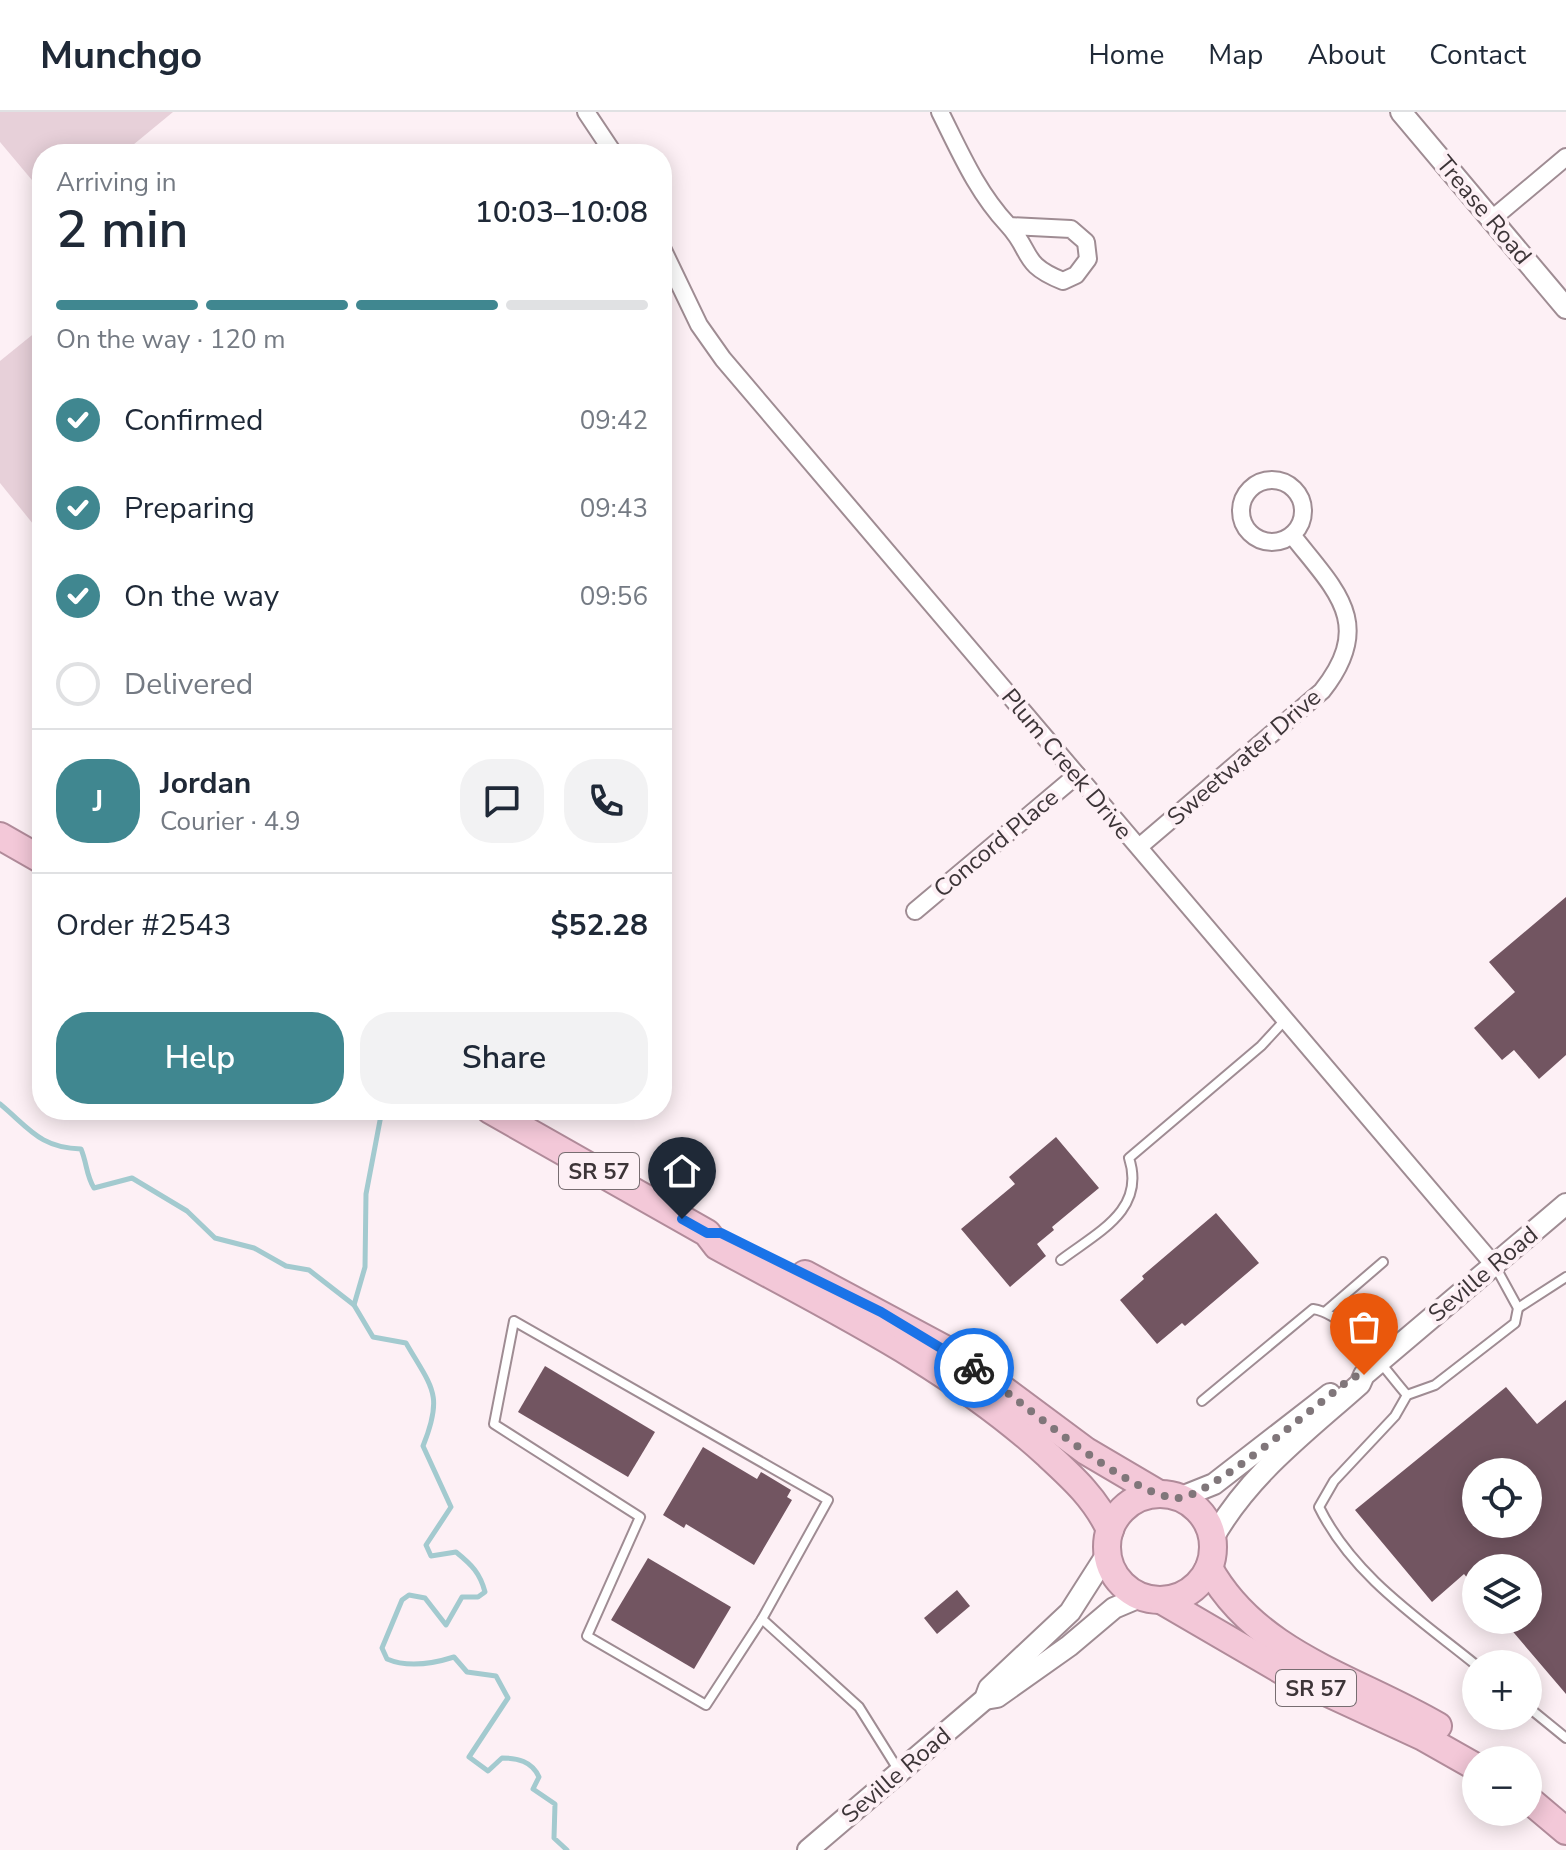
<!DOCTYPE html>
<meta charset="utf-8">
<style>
body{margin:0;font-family:"Nunito Sans",sans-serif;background:#f2f2f3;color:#1f2937;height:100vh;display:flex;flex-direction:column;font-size:30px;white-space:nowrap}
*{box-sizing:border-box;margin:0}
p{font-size:26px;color:#747a83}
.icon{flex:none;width:44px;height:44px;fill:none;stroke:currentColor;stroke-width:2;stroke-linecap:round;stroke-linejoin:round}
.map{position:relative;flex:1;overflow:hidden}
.side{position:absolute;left:32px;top:32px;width:640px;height:976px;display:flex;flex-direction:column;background:#fff;border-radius:32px;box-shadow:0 4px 20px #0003}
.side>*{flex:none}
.controls{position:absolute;left:1462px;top:1346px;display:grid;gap:16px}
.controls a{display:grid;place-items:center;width:80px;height:80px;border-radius:50%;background:#fff;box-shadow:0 4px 20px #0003;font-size:40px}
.pin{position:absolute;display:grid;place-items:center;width:68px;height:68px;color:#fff;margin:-82px -34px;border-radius:50% 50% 50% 0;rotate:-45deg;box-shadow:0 0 8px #0007}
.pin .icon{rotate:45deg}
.courier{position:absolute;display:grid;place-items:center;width:80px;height:80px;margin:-40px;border:6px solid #1a73e8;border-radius:50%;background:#fff;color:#222;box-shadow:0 2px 10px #0007}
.head em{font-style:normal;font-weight:600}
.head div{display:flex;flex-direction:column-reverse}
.head{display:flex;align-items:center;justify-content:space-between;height:136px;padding:0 24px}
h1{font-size:52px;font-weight:600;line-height:60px}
.bar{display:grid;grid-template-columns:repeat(4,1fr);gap:12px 8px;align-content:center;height:96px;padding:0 24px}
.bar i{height:10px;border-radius:6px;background:#e0e1e3}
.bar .current{background:#408790}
.bar p{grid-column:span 4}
.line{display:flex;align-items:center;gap:20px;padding:0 24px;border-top:2px solid #e0e1e3}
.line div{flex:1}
.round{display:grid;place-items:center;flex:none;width:84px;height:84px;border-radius:32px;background:#f2f2f3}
ol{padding:0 24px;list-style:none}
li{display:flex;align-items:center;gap:24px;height:88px}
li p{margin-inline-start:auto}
li .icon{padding:8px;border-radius:50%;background:#408790;color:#fff;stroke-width:4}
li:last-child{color:#747a83}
li i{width:44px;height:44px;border:4px solid #e0e1e3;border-radius:50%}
.button{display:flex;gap:16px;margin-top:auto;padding:16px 24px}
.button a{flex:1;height:92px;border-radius:32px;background:#408790;color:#fff;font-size:32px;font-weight:600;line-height:92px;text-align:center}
.button a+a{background:#f2f2f3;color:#1f2937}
header{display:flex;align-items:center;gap:48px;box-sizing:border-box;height:112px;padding:0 40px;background:#fff;border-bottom:2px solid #e0e1e3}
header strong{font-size:38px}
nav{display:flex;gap:44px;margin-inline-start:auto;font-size:28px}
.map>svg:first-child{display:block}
</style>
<header>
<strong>Munchgo</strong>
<nav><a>Home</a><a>Map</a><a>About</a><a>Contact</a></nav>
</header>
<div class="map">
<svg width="1566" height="1738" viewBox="0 0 1566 1738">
<rect width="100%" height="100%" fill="#fdf0f5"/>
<!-- green -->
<g fill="#e7d0d9">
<polygon points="0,0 173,0 122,42 42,42 42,80 0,30"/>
<polygon points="42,215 42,423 0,371 0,249"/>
</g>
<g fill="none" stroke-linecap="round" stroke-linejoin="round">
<!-- stream -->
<g stroke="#a3cacf" stroke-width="5">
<path d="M0,992C29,1016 40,1036 81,1037C87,1051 86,1063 94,1076L132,1066L187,1099L215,1126L254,1136L286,1154L309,1158L354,1193L373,1225L406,1231C432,1276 444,1282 423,1334L451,1395L426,1433L431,1444L456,1440C472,1453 480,1461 485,1480L478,1485H462L446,1513L425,1486L409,1483L402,1488L382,1536L387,1547C408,1556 432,1552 454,1545L467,1560L496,1564L508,1586L469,1645L488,1659L502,1646C517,1646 532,1649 539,1665L533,1677L555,1692L554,1726L567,1738"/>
<polyline points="354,1193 365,1155 366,1082 382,998"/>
</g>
</g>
<!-- building -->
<g fill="#725561" fill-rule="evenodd">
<polygon points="1566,785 1566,943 1539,967 1514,938 1502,948 1474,916 1515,880 1489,850"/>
<polygon points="1056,1025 1099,1076 1052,1115 1054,1118 1037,1132 1046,1144 1010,1175 961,1117 1015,1072 1009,1065"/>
<polygon points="1216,1101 1259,1151 1185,1214 1182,1211 1157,1232 1120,1188 1144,1167 1142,1164"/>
<polygon points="545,1254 655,1320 628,1365 518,1300"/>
<path d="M1506,1275L1537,1312L1566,1288V1582L1503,1508H1528V1456H1476V1476L1464,1462L1432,1490L1355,1398ZM1476,1360H1528V1412H1476Z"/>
<polygon points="703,1335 757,1367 761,1360 791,1378 787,1385 792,1388 754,1453 686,1412 684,1416 663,1403"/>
<polygon points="648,1446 731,1495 694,1557 611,1508"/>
<polygon points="957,1478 970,1494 937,1522 924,1506"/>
</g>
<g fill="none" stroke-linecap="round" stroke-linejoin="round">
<defs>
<g id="service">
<path d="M1061,1148C1098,1120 1146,1098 1129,1046L1261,934L1285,908"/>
<polyline points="1518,1196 1566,1165"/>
<polyline points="1326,1199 1383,1150"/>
<polygon points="514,1209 828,1388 762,1507 706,1593 587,1524 640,1405 494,1312"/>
<path d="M1202,1289L1313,1197C1348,1202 1384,1257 1407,1283"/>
<polyline points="762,1507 859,1595 899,1659"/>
<path d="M1476,1553C1418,1506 1353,1464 1319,1395L1334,1369L1395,1304L1407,1283L1435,1273L1515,1211L1518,1196L1495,1154"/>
<polyline points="1528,1595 1566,1626"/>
</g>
<g id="minor">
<polyline points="586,0 614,42"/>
<path d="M940,0C960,40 977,80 1008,113C1033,140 1020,152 1063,169L1076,163L1088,147L1086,130L1071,117L1009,114"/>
<polyline points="1492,107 1566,45"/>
<polyline points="662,136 699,213 723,247 1494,1153"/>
<circle cx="1272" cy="399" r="31"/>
<path d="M1139,735L1322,579C1376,511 1335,478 1292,423"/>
<polyline points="915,799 1077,663"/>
</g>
<g id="tertiary">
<polyline points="1401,0 1566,196"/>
<polyline points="1179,1386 1214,1372 1330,1282"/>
<path d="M1212,1428C1248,1363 1305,1321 1360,1272L1364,1263L1566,1092"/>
<polyline points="985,1587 997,1585 1069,1534 1114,1496 1140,1485"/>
<polyline points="808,1738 985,1587 989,1576 1070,1500 1107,1442"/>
</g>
<g id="trunk">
<polyline points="0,724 42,748"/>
<path d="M490,998L707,1121L717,1134C832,1197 951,1254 1048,1343C1073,1366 1096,1387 1110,1418"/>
<polyline points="805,1162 958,1244 1086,1339 1159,1382"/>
<circle cx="1160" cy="1435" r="53"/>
<path d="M1209,1456C1257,1543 1356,1566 1438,1614"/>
<polyline points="1161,1488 1293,1565 1423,1625 1476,1655"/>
<polyline points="1528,1687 1566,1719"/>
</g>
</defs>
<!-- service casing -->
<use href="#service" stroke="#9f8c93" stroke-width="12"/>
<!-- minor casing -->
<use href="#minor" stroke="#9f8c93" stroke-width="20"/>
<!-- tertiary casing -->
<use href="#tertiary" stroke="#9f8c93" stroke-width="24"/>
<!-- trunk casing -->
<use href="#trunk" stroke="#b18b9a" stroke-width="30"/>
<!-- service -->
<use href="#service" stroke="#fff" stroke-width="8"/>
<!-- minor -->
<use href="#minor" stroke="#fff" stroke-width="16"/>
<!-- tertiary -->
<use href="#tertiary" stroke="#fff" stroke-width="20"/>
<!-- trunk -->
<use href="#trunk" stroke="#f3c8d8" stroke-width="26"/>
</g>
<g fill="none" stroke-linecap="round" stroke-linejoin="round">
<!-- done -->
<path stroke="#80767a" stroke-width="8" stroke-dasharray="0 14.4" d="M974,1256C1019,1286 1128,1385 1178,1386C1209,1386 1322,1288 1353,1265L1364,1263"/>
<!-- route -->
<polyline stroke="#1a73e8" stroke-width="10" points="682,1107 707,1121 721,1121 881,1200 974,1256"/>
</g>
<g text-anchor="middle" stroke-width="8" stroke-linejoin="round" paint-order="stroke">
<!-- shield labels -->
<g fill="#fdf0f5" stroke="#776d71" stroke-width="2">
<rect x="559" y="1041" width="80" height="36" rx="6"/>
<rect x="1276" y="1558" width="80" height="36" rx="6"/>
</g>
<g font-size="22" font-weight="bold" fill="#3d3538">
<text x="599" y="1067">SR 57</text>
<text x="1316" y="1584">SR 57</text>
</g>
<!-- street labels -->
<g font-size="24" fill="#3d3538" stroke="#fdf0f5">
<text transform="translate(1484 98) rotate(50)" y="8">Trease Road</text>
<text transform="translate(1244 645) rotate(-41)" y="8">Sweetwater Drive</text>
<text transform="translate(1067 652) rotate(50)" y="8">Plum Creek Drive</text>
<text transform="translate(996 731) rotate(-40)" y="8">Concord Place</text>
<text transform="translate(1483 1162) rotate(-40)" y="8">Seville Road</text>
<text transform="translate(896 1663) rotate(-40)" y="8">Seville Road</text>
</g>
</g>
</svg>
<div class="controls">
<a><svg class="icon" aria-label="locate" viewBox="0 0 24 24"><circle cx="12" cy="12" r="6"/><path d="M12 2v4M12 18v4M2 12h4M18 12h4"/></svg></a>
<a><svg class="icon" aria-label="layers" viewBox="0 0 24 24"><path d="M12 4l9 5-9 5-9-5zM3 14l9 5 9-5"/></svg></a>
<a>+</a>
<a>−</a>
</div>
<div class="pin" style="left:1364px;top:1263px;background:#ea580c"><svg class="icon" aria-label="bag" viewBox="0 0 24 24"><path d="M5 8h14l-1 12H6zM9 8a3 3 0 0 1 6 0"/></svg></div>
<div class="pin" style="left:682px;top:1107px;background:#1f2937"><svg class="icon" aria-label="home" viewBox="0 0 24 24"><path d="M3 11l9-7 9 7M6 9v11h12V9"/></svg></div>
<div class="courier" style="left:974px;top:1256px"><svg class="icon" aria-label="bike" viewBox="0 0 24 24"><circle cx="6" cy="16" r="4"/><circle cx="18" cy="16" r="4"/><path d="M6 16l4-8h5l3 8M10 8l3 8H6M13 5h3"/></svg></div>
<section class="side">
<div class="head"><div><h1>2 min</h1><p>Arriving in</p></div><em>10:03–10:08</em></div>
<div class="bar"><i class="current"></i><i class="current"></i><i class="current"></i><i></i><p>On the way · 120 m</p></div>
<ol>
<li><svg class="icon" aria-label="check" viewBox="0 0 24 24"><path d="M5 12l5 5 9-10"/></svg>Confirmed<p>09:42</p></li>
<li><svg class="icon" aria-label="check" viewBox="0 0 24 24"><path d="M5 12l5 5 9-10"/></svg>Preparing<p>09:43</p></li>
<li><svg class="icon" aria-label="check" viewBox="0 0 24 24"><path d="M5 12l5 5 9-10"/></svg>On the way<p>09:56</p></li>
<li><i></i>Delivered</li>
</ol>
<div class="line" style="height:144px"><b class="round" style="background:#408790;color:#fff">J</b><div><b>Jordan</b><p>Courier · 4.9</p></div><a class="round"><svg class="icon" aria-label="chat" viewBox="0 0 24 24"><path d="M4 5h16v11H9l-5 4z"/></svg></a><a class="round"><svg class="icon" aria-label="phone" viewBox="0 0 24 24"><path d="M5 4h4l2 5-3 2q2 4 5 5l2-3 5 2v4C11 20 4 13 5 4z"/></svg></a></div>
<div class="line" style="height:104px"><div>Order #2543</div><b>$52.28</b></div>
<div class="button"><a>Help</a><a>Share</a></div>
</section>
</div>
